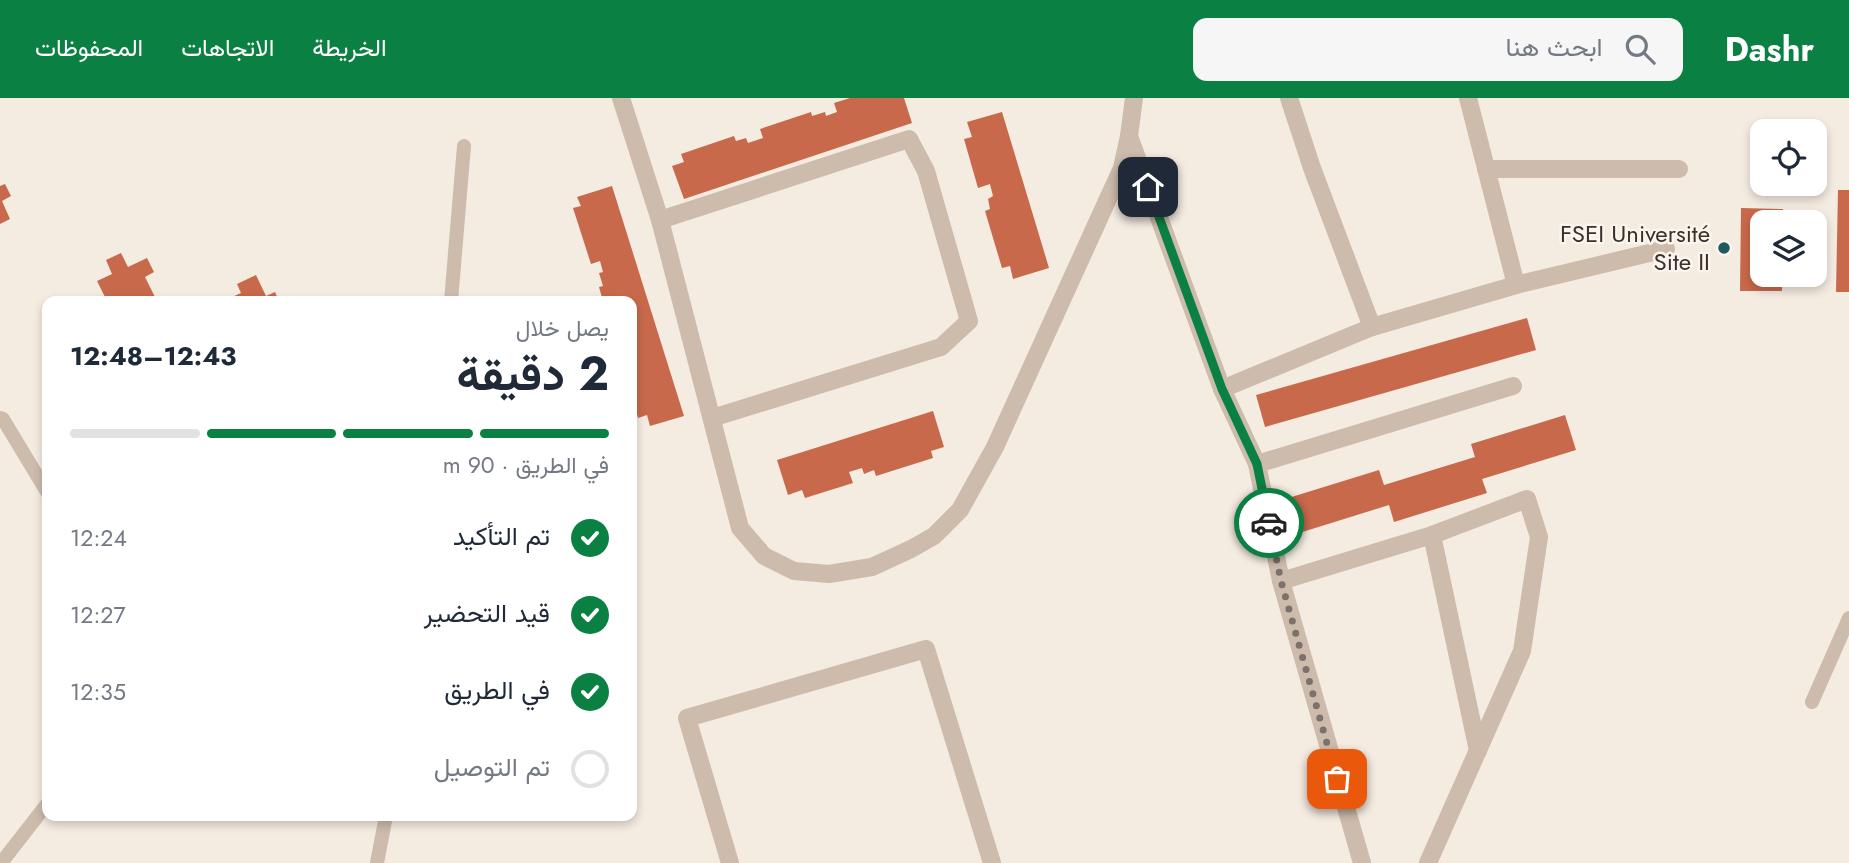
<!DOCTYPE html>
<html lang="ar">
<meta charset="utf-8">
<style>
body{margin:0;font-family:Jost,Vazirmatn,sans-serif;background:#f6f6f7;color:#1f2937;direction:rtl;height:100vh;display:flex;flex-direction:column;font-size:26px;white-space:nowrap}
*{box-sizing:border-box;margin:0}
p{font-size:23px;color:#747a83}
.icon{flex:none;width:38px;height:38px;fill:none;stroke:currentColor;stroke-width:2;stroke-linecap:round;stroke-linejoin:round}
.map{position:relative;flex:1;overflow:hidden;direction:ltr}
.sheet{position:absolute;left:42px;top:198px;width:595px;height:525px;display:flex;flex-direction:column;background:#fff;border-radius:14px;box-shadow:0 4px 10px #0003;direction:rtl}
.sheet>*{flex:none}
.tools{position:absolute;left:1750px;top:21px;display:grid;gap:14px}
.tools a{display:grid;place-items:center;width:77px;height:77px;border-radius:14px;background:#fff;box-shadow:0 4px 10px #0003;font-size:35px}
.pin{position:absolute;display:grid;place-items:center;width:60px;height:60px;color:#fff;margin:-30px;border-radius:14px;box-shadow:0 4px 10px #0006}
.courier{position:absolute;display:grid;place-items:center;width:70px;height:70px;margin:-35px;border:5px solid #0b8043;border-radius:50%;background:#fff;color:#222;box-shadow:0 2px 9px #0007}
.headline em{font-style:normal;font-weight:700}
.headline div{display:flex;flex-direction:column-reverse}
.headline{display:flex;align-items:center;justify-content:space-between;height:119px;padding:0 28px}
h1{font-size:46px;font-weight:700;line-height:52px}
.bar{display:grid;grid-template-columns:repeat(4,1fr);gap:10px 7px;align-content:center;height:84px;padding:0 28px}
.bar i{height:9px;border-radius:5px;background:#e0e1e3}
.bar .on{background:#0b8043}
.bar p{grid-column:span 4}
ol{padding:0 28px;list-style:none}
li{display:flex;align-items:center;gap:21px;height:77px}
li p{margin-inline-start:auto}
li .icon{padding:7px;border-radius:50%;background:#0b8043;color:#fff;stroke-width:4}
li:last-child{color:#747a83}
li i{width:38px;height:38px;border:4px solid #e0e1e3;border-radius:50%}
header{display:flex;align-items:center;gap:42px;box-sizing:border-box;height:98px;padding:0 35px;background:#0b8043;color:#fff}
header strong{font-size:33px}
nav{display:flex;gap:38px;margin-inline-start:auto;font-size:24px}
.search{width:490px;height:63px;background:#f6f6f7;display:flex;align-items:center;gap:18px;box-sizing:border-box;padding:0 24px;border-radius:14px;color:#747a83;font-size:26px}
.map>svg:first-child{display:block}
</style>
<header>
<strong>Dashr</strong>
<div class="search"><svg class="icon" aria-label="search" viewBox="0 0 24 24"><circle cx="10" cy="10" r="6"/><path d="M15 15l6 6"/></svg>ابحث هنا</div>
<nav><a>الخريطة</a><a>الاتجاهات</a><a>المحفوظات</a></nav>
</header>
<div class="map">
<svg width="1849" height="765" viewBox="0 0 1849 765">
<rect width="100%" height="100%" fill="#f4ebe1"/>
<!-- building -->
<g fill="#c8694b">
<polygon points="850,0 904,0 912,25 684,101 672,68 684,64 681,56 734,38 736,43 746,40 748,45 763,40 760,31 811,14 812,18 825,14 826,18 837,14 834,5"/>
<polygon points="1002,14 1049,170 1013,181 1010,168 1002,170 985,113 990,111 988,101 993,98 990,86 978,90 964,41 972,39 967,24"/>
<polygon points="5,86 11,98 2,103 10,121 0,126 0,88"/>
<polygon points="612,88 684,318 650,328 647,317 638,320 632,299 632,203 603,203 599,189 603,188 599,175 603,174 600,163 591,166 573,110 581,108 577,99"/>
<polygon points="1838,92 1849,92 1849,194 1836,194"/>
<polygon points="1741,110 1783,111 1783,124 1762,124 1762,177 1782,177 1782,193 1740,193"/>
<polygon points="121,155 128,169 147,160 154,174 145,179 157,203 107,203 97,183 112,176 106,162"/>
<polygon points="256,177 266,198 275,194 279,203 223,203 241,195 237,186"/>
<polygon points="1527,220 1536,252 1265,329 1256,297"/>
<polygon points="933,313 944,349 931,353 933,360 876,378 874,372 864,376 862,370 849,374 853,385 805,400 802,392 788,397 777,362"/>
<polygon points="1565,317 1576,352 1482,381 1487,395 1394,424 1389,407 1296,436 1285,401 1379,372 1384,387 1475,359 1471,346"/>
</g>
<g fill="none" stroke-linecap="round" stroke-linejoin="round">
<!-- service -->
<g stroke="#cdbbac" stroke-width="14">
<polyline points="451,203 464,48"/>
<polyline points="0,320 3,321 47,394"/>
<polyline points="1812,604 1849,520"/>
<polyline points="1,765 47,706"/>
<polyline points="377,765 386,718"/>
</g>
<!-- minor -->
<g stroke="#cdbbac" stroke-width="18">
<polyline points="621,0 660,122 740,430 764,458 794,473 829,476 872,469 911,451 934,438 960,412 995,349 1122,70 1129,38 1134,0"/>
<polyline points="1289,0 1312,70 1372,229"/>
<polyline points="1468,0 1516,187"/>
<polyline points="1129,38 1222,291 1257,366 1281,483 1362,765"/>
<polyline points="1486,71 1679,71"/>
<polyline points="660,122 909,41 926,73 969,223 941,249 712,320"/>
<polyline points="1222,291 1372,229 1516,187 1666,151"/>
<polyline points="1257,366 1513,288"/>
<polyline points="1432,437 1478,653"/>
<polyline points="1281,483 1432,437 1527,401 1539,439 1522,553 1428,765"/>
<polyline points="730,765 687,620 926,551 992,765"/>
</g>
</g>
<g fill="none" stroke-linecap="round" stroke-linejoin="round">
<!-- done -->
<polyline stroke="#7c716b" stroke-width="7" stroke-dasharray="0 12.6" points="1269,425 1281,483 1337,681"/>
<!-- route -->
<polyline stroke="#0b8043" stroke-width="9" points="1148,89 1222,291 1257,366 1269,425"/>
</g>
<!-- markers -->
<circle fill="#1f5a5e" stroke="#fbf5ee" stroke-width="2.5" cx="1724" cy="150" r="7"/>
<g text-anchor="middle" stroke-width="5" stroke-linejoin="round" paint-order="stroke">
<!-- poi labels -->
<g font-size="24" fill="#3b302b" stroke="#fbf5ee" text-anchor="end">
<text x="1710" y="144">FSEI Université<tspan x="1710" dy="28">Site II</tspan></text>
</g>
</g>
</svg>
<div class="tools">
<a><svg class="icon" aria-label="locate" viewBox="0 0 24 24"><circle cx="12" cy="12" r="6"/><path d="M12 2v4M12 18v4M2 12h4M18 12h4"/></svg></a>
<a><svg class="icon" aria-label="layers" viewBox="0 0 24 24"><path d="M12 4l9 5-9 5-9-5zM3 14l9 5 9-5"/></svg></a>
</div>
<div class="pin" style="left:1337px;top:681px;background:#ea580c"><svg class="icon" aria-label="bag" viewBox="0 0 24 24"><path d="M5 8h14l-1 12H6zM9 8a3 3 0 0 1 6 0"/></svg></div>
<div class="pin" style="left:1148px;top:89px;background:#1f2937"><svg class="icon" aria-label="home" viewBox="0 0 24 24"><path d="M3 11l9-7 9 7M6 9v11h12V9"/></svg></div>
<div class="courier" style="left:1269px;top:425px"><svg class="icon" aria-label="car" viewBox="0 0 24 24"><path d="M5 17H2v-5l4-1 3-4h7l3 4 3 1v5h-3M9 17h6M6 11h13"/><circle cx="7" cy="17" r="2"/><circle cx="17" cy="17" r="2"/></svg></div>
<section class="sheet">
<div class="headline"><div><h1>2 دقيقة</h1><p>يصل خلال</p></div><em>12:43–12:48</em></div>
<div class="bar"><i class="on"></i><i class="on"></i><i class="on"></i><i></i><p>في الطريق · 90 m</p></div>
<ol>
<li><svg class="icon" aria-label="check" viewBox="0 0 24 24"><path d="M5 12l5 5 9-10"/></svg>تم التأكيد<p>12:24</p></li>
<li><svg class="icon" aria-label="check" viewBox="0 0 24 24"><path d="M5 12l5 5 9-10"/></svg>قيد التحضير<p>12:27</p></li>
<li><svg class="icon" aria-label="check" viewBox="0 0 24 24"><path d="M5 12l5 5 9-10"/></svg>في الطريق<p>12:35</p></li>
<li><i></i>تم التوصيل</li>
</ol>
</section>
</div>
